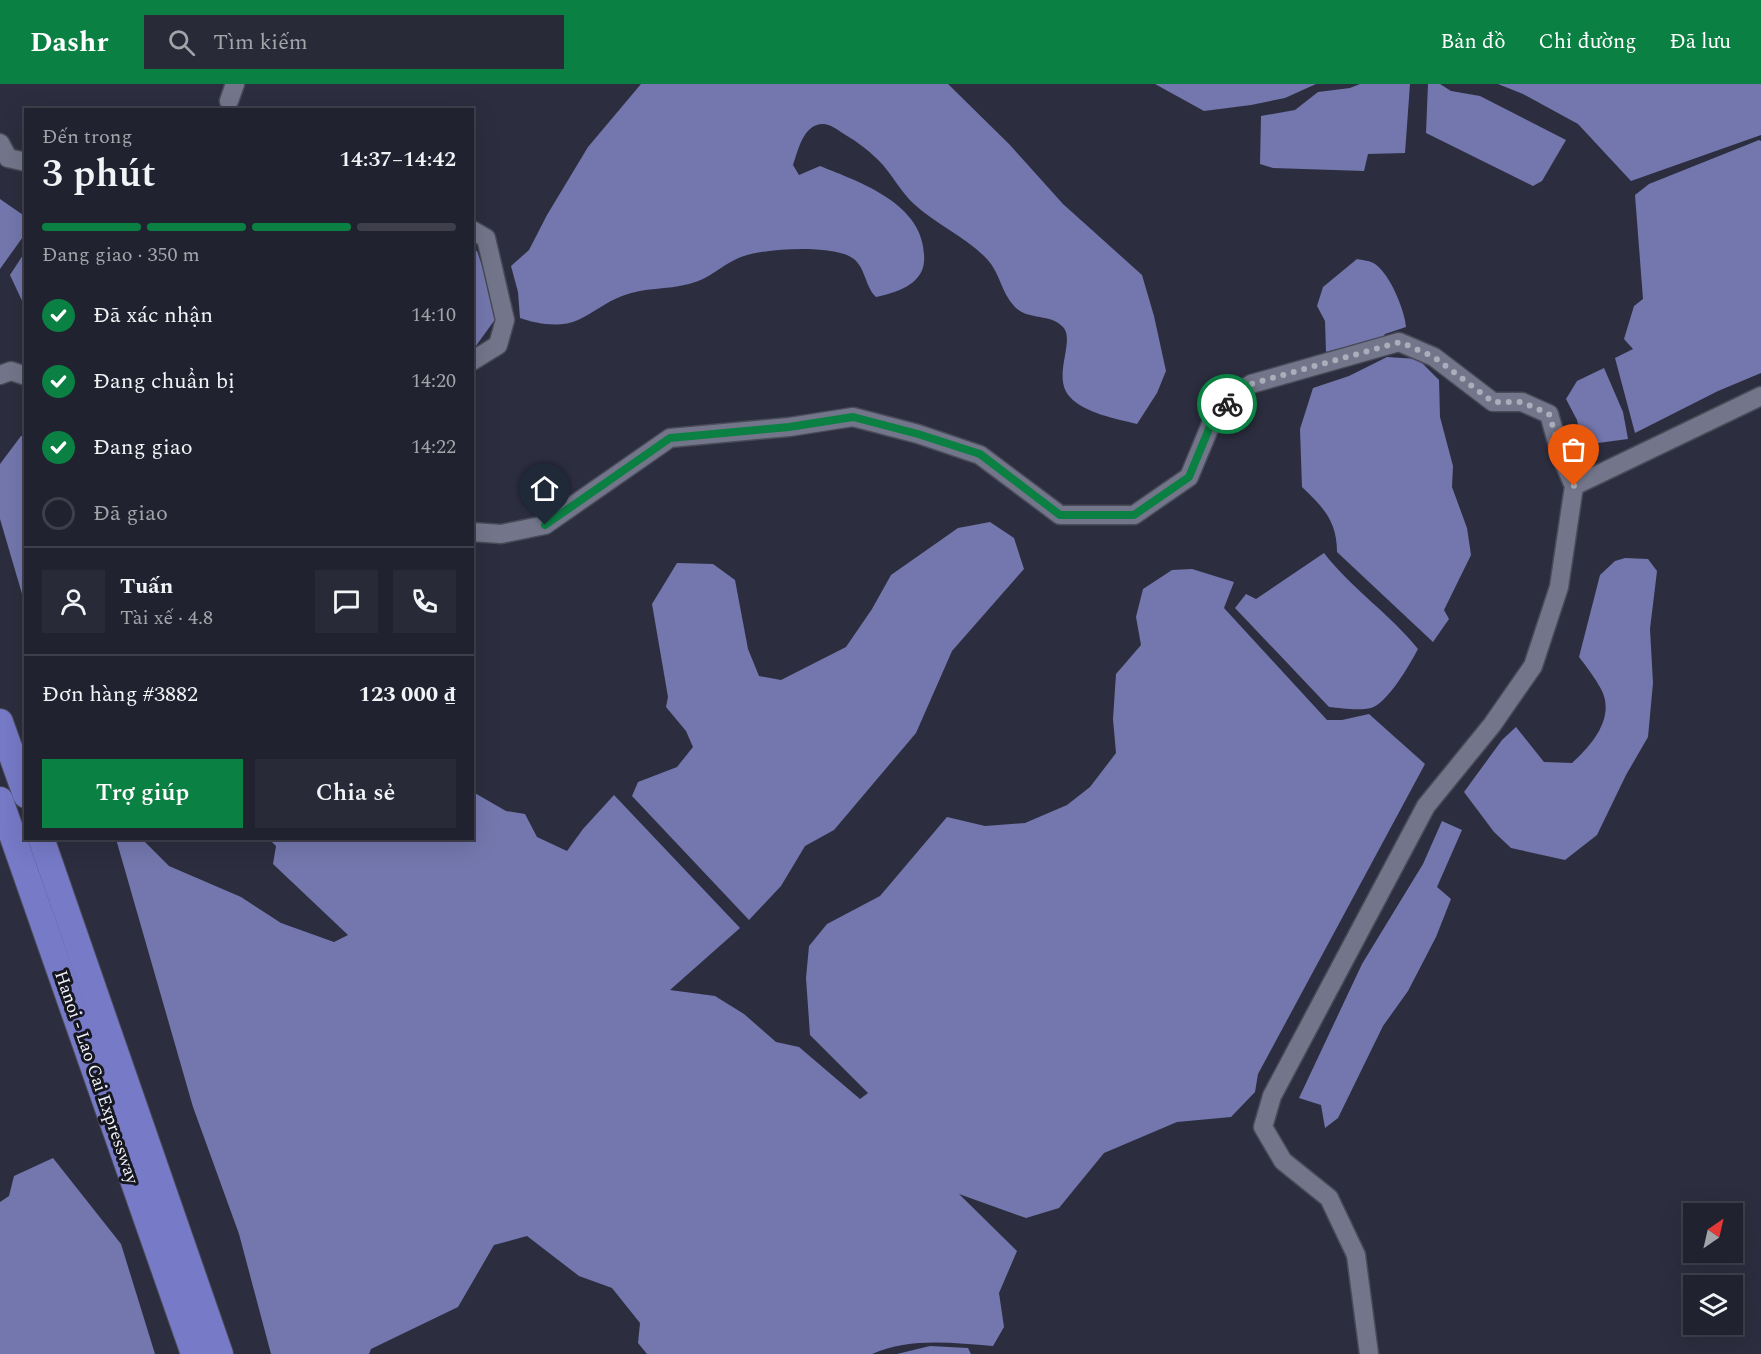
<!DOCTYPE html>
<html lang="vi">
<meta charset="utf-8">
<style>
body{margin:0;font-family:Spectral,serif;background:#292a37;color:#f1f3f6;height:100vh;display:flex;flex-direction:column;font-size:22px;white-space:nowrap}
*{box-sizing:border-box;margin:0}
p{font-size:20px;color:#a2a4aa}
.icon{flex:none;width:33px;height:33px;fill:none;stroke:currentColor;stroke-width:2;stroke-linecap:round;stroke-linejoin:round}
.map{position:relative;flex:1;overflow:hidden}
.side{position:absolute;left:24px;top:24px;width:450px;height:732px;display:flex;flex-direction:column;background:#21222f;border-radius:0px;box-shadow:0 6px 24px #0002,0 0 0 2px #3e3f4b}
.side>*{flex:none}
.needle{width:39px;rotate:34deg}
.fabs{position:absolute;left:1683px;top:1119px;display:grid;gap:12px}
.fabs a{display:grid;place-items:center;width:60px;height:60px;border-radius:0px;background:#21222f;box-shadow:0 6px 24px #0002,0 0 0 2px #3e3f4b;font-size:30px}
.pin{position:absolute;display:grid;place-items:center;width:51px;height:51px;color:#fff;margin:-62px -26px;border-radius:50% 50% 50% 0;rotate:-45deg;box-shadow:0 0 6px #0007}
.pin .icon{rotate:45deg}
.courier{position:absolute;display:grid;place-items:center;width:60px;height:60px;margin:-30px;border:4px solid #0b8043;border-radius:50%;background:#fff;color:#222;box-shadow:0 2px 8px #0007}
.headline em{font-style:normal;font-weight:600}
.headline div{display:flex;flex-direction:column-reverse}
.headline{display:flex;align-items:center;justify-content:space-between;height:102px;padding:0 18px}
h1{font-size:39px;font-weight:600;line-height:45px}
.bar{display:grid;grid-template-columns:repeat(4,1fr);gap:9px 6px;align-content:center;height:72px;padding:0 18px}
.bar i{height:8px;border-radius:4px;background:#3e3f4b}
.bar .on{background:#0b8043}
.bar p{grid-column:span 4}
.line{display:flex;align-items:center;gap:15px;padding:0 18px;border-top:2px solid #3e3f4b}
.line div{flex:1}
.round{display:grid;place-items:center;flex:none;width:63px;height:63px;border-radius:0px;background:#292a37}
ol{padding:0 18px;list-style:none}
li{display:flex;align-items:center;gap:18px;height:66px}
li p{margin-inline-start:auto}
li .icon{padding:6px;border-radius:50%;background:#0b8043;color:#fff;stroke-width:4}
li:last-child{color:#a2a4aa}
li i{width:33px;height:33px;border:3px solid #3e3f4b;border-radius:50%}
.button{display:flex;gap:12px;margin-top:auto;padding:12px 18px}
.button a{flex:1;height:69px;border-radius:0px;background:#0b8043;color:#fff;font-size:24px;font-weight:600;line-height:69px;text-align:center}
.button a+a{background:#292a37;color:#f1f3f6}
header{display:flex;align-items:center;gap:36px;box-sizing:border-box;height:84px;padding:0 30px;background:#0b8043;color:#fff}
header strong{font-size:28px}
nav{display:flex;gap:33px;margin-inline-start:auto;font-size:21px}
.search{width:420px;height:54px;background:#292a37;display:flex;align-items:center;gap:15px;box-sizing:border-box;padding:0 21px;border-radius:0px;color:#a2a4aa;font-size:22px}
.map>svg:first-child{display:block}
</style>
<header>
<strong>Dashr</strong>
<div class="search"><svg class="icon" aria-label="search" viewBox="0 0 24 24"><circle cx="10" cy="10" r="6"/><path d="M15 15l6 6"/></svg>Tìm kiếm</div>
<nav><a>Bản đồ</a><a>Chỉ đường</a><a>Đã lưu</a></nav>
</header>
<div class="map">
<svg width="1761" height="1270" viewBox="0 0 1761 1270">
<rect width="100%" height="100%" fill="#2c2e3f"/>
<!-- water -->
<g fill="#7377ad">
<path d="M641,0H948L1010,61L1063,120L1142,191L1154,232L1166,287L1157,309L1137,340C1117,335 1084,329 1070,313C1051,293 1076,257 1063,243C1050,229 1027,237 1014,222C1001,208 1000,189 987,175C966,153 937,141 914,120C902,109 894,94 883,81C872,69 858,58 844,50C838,46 830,40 823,40C803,40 798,67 793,81L799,91L820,82C862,99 928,121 924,178C922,201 895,209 876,213C864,202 866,180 849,172C828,161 764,164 741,173C721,181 712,194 689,200C667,206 644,203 622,212C606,218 593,229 578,236C561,244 537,240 520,234L518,208L511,182L529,166L547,131L588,63Z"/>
<polygon points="1155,0 1316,0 1285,14 1251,21 1204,27"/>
<polygon points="1360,0 1410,0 1405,69 1368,70 1364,87 1273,84 1260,80 1261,32 1295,26 1318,8 1350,4"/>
<polygon points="1428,0 1440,0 1451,7 1480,12 1566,56 1542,97 1533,102 1426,49"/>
<polygon points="1498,0 1761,0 1761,51 1631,97 1578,40 1523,10"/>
<polygon points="1759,56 1761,57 1761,289 1718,307 1635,349 1615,274 1633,265 1624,255 1634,222 1643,215 1635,111 1649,100"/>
<polygon points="0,115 26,133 25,150 0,185"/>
<polygon points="473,166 477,167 499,230 473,266"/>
<polygon points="25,168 26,221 24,221 10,191"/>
<path d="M1357,175C1362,176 1371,177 1375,180C1390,190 1405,227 1406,243L1385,250L1383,253L1326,268L1325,237L1317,222L1323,203Z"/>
<path d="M1387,273L1418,275L1439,296L1440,333L1453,382L1452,403L1467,444L1471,471L1444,526L1449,535L1433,558L1337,468C1337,437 1323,423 1302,403L1300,345L1313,304L1349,292Z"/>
<polygon points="1604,284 1623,328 1628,355 1583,361 1577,336 1566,315 1577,297"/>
<polygon points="21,352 25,352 25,520 0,435 0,380"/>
<polygon points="990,438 1014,454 1024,485 952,567 916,649 834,746 805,762 781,802 749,836 632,712 638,698 677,683 693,663 686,647 666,623 668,613 652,520 677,479 713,480 735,496 748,565 759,592 781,596 846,563 872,525 891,491 958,444"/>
<path d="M1324,469C1352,505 1390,530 1418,565C1410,580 1388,619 1371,624C1359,627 1341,624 1329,623L1235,524L1246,510L1256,515Z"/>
<path d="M1625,474L1648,475L1657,487L1650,545L1653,599L1648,653L1626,691L1597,751L1565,776L1511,764L1494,748L1464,708L1502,656L1516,643L1544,678L1572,679C1592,661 1616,633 1601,605C1595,594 1587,583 1579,573L1600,491L1615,477Z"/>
<path d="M1192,485L1234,498L1224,524L1327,636H1342L1369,630L1425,680L1258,990L1255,1008L1231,1033L1177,1038L1104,1069L1059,1124L1026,1134L959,1110L1017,1167L999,1209L1004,1243L993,1262C953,1259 910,1253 872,1270H647L638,1259L640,1239L612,1204L579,1192L527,1152L494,1161L458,1223L371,1265L369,1270H271L239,1150L193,1023L116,755H142L169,782L241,813L281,839L334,858L348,851L273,780L276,762L269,755L472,754L473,708L506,727L525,730L537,753L567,767L583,745L614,711L740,844L670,906L715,912L744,930L776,958L799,963L860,1015L868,1009L810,951L806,894L809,862L827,840L880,812L947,733L985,742L1025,739L1067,721L1090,703L1116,669L1113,635L1116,590L1141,561L1136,533L1143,505L1172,486Z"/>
<polygon points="1442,737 1462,746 1437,803 1451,815 1436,853 1408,907 1383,942 1338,1034 1325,1044 1321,1021 1299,1014 1362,880 1423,780"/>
<polygon points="53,1074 121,1160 155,1270 0,1270 0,1118 9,1112 14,1092"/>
<polygon points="930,1262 968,1264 971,1270 897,1270"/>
</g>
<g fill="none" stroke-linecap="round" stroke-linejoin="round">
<defs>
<g id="minor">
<polyline points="229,17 235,0"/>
<polyline points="0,59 8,74 26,78"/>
<polyline points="472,146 486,154 505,236 498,261 472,277"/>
<polyline points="0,291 11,287 26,292"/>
<polyline points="1574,402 1761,312"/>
<polyline points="472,448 501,450 545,441 670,354 789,343 853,333 918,350 980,371 1060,431 1134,431 1189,393 1216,328 1251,300 1399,258 1434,273 1493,318 1522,318 1549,330 1561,372 1574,402 1559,503 1533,582 1492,641 1426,722 1272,1012 1263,1043 1283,1077 1329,1114 1356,1171 1369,1270"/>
</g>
<g id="highway">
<polyline points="0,638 26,711"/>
<polyline points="0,716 194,1270"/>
<polyline points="41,754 220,1270"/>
</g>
</defs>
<!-- minor casing -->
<use href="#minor" stroke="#494b59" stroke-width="21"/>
<!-- highway casing -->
<use href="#highway" stroke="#494b59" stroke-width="28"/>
<!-- minor -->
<use href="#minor" stroke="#73768a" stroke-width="18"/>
<!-- highway -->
<use href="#highway" stroke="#767ac7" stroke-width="26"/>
</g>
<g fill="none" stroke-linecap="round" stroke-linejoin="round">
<!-- done -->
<polyline stroke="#abadba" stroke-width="6" stroke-dasharray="0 10.8" points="1227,320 1251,300 1400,258 1434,273 1493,318 1522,318 1549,330 1562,372 1574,402"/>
<!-- route -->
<polyline stroke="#0b8043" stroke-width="8" points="545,441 670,354 789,343 853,333 918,350 980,370 1060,431 1134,431 1189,393 1216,328 1227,320"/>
</g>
<g text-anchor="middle" stroke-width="6" stroke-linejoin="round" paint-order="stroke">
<!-- street labels -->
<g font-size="18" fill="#f0f2fd" stroke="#16171e">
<text transform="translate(97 993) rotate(71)" y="6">Hanoi - Lao Cai Expressway</text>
</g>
</g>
</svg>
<div class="fabs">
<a><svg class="needle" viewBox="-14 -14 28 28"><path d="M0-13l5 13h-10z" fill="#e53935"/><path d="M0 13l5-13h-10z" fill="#a2a4aa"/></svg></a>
<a><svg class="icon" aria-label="layers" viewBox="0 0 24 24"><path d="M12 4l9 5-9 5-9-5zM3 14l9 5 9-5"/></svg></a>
</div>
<div class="pin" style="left:1574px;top:402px;background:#ea580c"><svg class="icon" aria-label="bag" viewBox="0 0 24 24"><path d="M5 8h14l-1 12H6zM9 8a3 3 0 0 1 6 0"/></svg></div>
<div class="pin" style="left:545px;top:441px;background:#1f2937"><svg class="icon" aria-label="home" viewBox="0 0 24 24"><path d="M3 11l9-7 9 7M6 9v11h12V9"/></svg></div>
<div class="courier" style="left:1227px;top:320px"><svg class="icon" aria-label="bike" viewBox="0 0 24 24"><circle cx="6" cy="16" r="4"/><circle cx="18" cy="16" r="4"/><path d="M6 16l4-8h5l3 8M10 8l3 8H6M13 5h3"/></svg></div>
<section class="side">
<div class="headline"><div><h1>3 phút</h1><p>Đến trong</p></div><em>14:37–14:42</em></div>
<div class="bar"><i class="on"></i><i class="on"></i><i class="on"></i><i></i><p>Đang giao · 350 m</p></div>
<ol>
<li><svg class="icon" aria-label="check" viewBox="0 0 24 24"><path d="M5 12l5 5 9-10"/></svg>Đã xác nhận<p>14:10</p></li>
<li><svg class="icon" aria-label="check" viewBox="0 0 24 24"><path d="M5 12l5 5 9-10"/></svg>Đang chuẩn bị<p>14:20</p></li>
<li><svg class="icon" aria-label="check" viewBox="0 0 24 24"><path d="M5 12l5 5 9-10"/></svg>Đang giao<p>14:22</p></li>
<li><i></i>Đã giao</li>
</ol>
<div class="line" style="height:108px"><a class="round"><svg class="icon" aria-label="person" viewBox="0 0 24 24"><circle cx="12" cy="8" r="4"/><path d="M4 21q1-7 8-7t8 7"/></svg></a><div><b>Tuấn</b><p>Tài xế · 4.8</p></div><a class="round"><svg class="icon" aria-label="chat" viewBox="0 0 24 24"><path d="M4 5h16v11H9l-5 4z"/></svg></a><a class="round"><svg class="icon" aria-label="phone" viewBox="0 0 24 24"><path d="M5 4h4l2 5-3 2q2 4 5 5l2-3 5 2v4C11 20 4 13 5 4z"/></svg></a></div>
<div class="line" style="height:78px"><div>Đơn hàng #3882</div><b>123 000 ₫</b></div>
<div class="button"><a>Trợ giúp</a><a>Chia sẻ</a></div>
</section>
</div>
